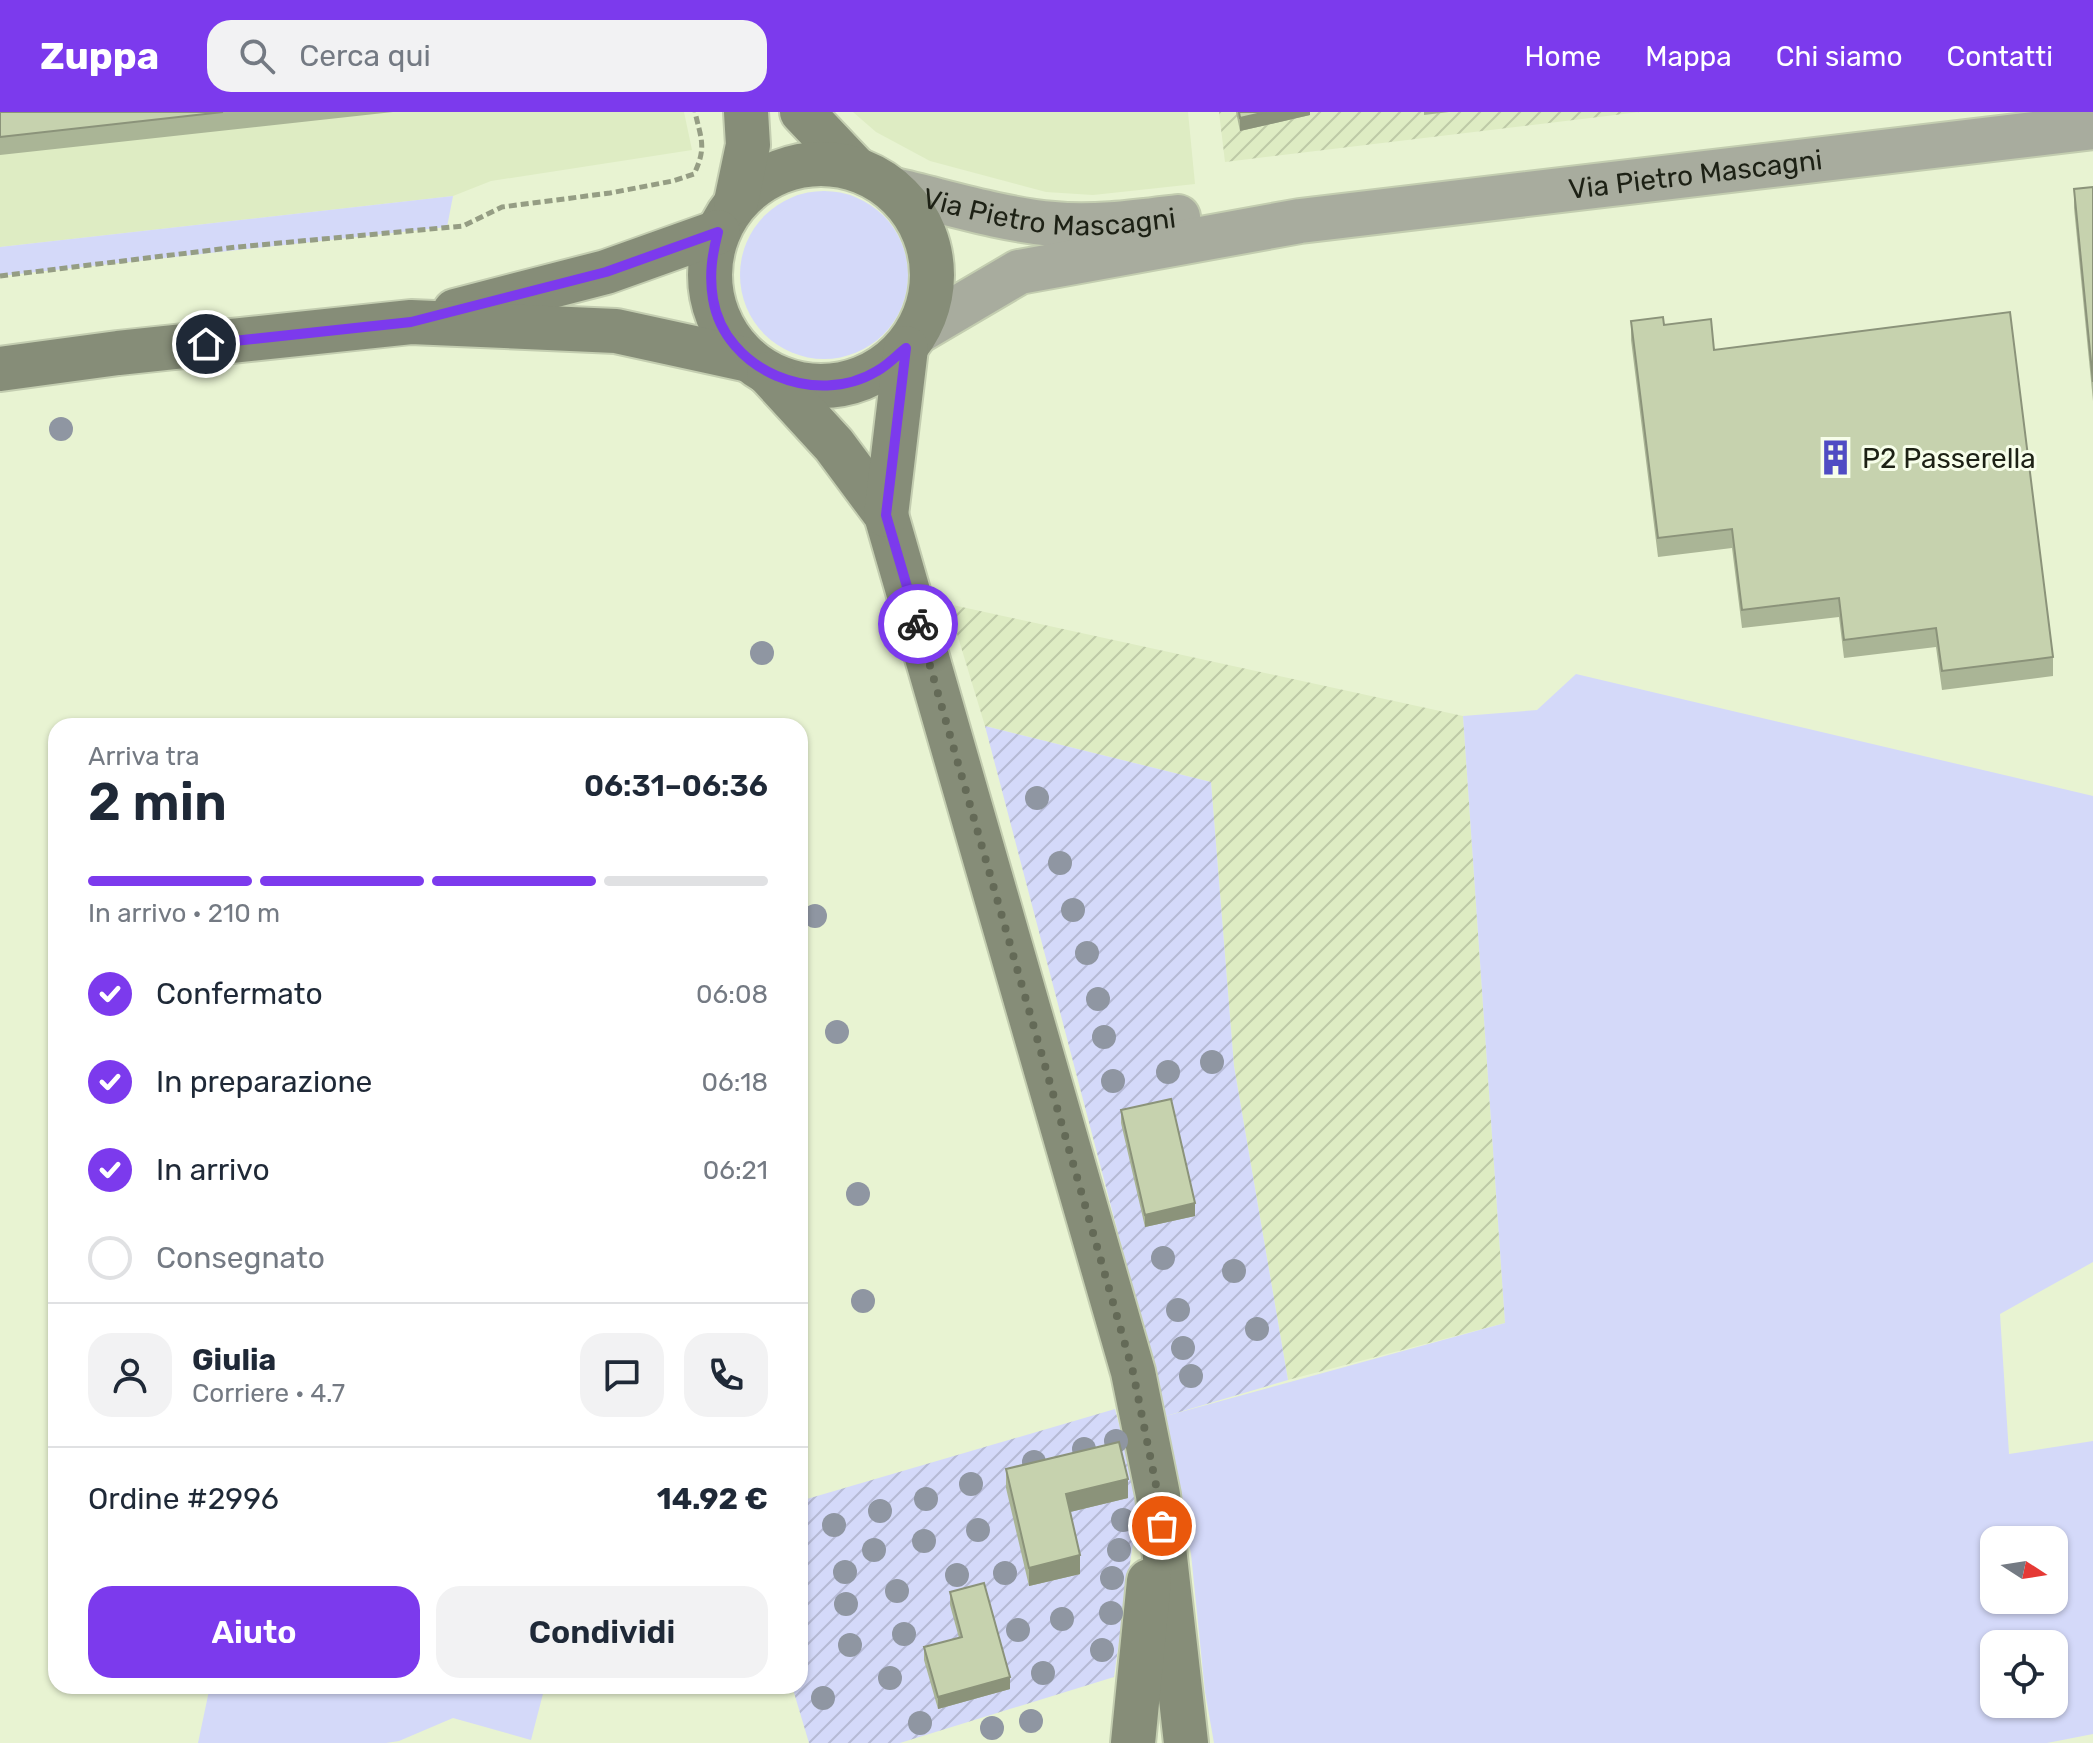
<!DOCTYPE html>
<html lang="it">
<meta charset="utf-8">
<style>
body{margin:0;font-family:Rubik,sans-serif;background:#f2f2f3;color:#1f2937;height:100vh;display:flex;flex-direction:column;font-size:30px;white-space:nowrap}
*{box-sizing:border-box;margin:0}
p{font-size:26px;color:#747a83}
.icon{flex:none;width:44px;height:44px;fill:none;stroke:currentColor;stroke-width:2;stroke-linecap:round;stroke-linejoin:round}
.map{position:relative;flex:1;overflow:hidden}
.details{position:absolute;left:48px;top:606px;width:760px;height:976px;display:flex;flex-direction:column;background:#fff;border-radius:24px;box-shadow:0 2px 6px #0004}
.details>*{flex:none}
.needle{width:52px;rotate:102deg}
.controls{position:absolute;left:1980px;top:1414px;display:grid;gap:16px}
.controls a{display:grid;place-items:center;width:88px;height:88px;border-radius:16px;background:#fff;box-shadow:0 2px 6px #0004;font-size:40px}
.pin{position:absolute;display:grid;place-items:center;width:68px;height:68px;color:#fff;margin:-34px;border:4px solid #fff;border-radius:50%;box-shadow:0 2px 8px #0007}
.courier{position:absolute;display:grid;place-items:center;width:80px;height:80px;margin:-40px;border:6px solid #7c3aed;border-radius:50%;background:#fff;color:#222;box-shadow:0 2px 10px #0007}
.head em{font-style:normal;font-weight:600}
.head div{display:flex;flex-direction:column-reverse}
.head{display:flex;align-items:center;justify-content:space-between;height:136px;padding:0 40px}
h1{font-size:52px;font-weight:600;line-height:60px}
.bar{display:grid;grid-template-columns:repeat(4,1fr);gap:12px 8px;align-content:center;height:96px;padding:0 40px}
.bar i{height:10px;border-radius:6px;background:#e0e1e3}
.bar .active{background:#7c3aed}
.bar p{grid-column:span 4}
.line{display:flex;align-items:center;gap:20px;padding:0 40px;border-top:2px solid #e0e1e3}
.line div{flex:1}
.round{display:grid;place-items:center;flex:none;width:84px;height:84px;border-radius:24px;background:#f2f2f3}
ol{padding:0 40px;list-style:none}
li{display:flex;align-items:center;gap:24px;height:88px}
li p{margin-inline-start:auto}
li .icon{padding:8px;border-radius:50%;background:#7c3aed;color:#fff;stroke-width:4}
li:last-child{color:#747a83}
li i{width:44px;height:44px;border:4px solid #e0e1e3;border-radius:50%}
.primary-button{display:flex;gap:16px;margin-top:auto;padding:16px 40px}
.primary-button a{flex:1;height:92px;border-radius:24px;background:#7c3aed;color:#fff;font-size:32px;font-weight:600;line-height:92px;text-align:center}
.primary-button a+a{background:#f2f2f3;color:#1f2937}
header{display:flex;align-items:center;gap:48px;box-sizing:border-box;height:112px;padding:0 40px;background:#7c3aed;color:#fff}
header strong{font-size:38px}
nav{display:flex;gap:44px;margin-inline-start:auto;font-size:28px}
.search{width:560px;height:72px;background:#f2f2f3;display:flex;align-items:center;gap:20px;box-sizing:border-box;padding:0 28px;border-radius:24px;color:#747a83;font-size:30px}
.map>svg:first-child{display:block}
</style>
<header>
<strong>Zuppa</strong>
<div class="search"><svg class="icon" aria-label="search" viewBox="0 0 24 24"><circle cx="10" cy="10" r="6"/><path d="M15 15l6 6"/></svg>Cerca qui</div>
<nav><a>Home</a><a>Mappa</a><a>Chi siamo</a><a>Contatti</a></nav>
</header>
<div class="map">
<svg width="2093" height="1631" viewBox="0 0 2093 1631">
<defs>
<pattern id="industrial-furrows" width="10" height="10" patternUnits="userSpaceOnUse" patternTransform="scale(2)"><rect width="10" height="10" fill="#deecc3"/><path d="M-1 1l2-2M0 10L10 0M9 11l2-2" fill="none" stroke="#becaa7"/></pattern>
<pattern id="garden-furrows" width="10" height="10" patternUnits="userSpaceOnUse" patternTransform="scale(2)"><rect width="10" height="10" fill="#d4d9f9"/><path d="M-1 1l2-2M0 10L10 0M9 11l2-2" fill="none" stroke="#b6bad5"/></pattern>
</defs>
<rect width="100%" height="100%" fill="#e8f3d2"/>
<!-- built -->
<g fill="#deecc3">
<polygon points="0,0 684,0 692,38 491,69 453,84 0,135"/>
<polygon points="853,0 1188,0 1195,72 1093,83 1046,80 930,49 876,20"/>
</g>
<!-- industrial -->
<g fill="url(#industrial-furrows)">
<polygon points="1219,0 1640,0 1225,50"/>
<polygon points="948,492 1463,604 1505,1211 1288,1268 1234,954 1211,670 985,614"/>
</g>
<!-- grass -->
<g fill="#d4d9f9" fill-rule="evenodd">
<circle cx="824" cy="163" r="84"/>
<polygon points="453,84 447,115 0,164 0,135"/>
<path d="M1576,562L2093,684V1150L2000,1202L2009,1342L2093,1329V1622L2047,1631H1214L1205,1580L1191,1442L1166,1304L1505,1211L1463,604L1537,598ZM1994,1428H2054V1488H1994ZM1994,1532H2054V1592H1994Z"/>
<polygon points="210,1574 545,1574 531,1628 453,1606 399,1629 386,1631 198,1631"/>
</g>
<!-- garden -->
<g fill="url(#garden-furrows)">
<polygon points="985,614 1211,670 1234,954 1288,1268 1166,1304"/>
<polygon points="1115,1297 1139,1388 1114,1565 900,1631 809,1631 792,1574 800,1574 800,1389"/>
</g>
<g fill="none" stroke-linecap="round" stroke-linejoin="round">
<defs>
<g id="tertiary">
<path id="s1" d="M894,78C946,90 1000,107 1053,112C1094,116 1137,110 1178,105"/>
<path id="s2" d="M917,220L1019,160L1300,109L2093,15"/>
</g>
<g id="secondary">
<polyline points="802,0 855,56"/>
<circle cx="821" cy="163" r="111"/>
<polyline points="736,90 748,33 746,0"/>
<polyline points="455,199 606,160 718,120"/>
<polyline points="0,257 118,241 411,210 616,219 749,248"/>
<polyline points="769,262 834,333 886,403 1133,1260 1158,1383 1186,1631"/>
<polyline points="886,403 906,236"/>
<polyline points="1133,1631 1149,1469"/>
</g>
</defs>
<!-- tertiary casing -->
<use href="#tertiary" stroke="#c3cdb0" stroke-width="48"/>
<!-- secondary casing -->
<use href="#secondary" stroke="#c3cdb0" stroke-width="48"/>
<!-- path -->
<path stroke="#959d84" stroke-width="5" stroke-dasharray="8 4" stroke-linecap="butt" d="M0,164L237,135L463,114L502,95L610,81L673,69L694,62C707,35 701,27 695,0"/>
<!-- tertiary -->
<use href="#tertiary" stroke="#a8ac9e" stroke-width="44"/>
<!-- secondary -->
<use href="#secondary" stroke="#868d78" stroke-width="44"/>
</g>
<!-- trees -->
<g fill="#8f96a2">
<circle cx="61" cy="317" r="12"/>
<circle cx="762" cy="541" r="12"/>
<circle cx="1037" cy="686" r="12"/>
<circle cx="1060" cy="751" r="12"/>
<circle cx="1073" cy="798" r="12"/>
<circle cx="815" cy="804" r="12"/>
<circle cx="1087" cy="841" r="12"/>
<circle cx="1098" cy="887" r="12"/>
<circle cx="837" cy="920" r="12"/>
<circle cx="1104" cy="925" r="12"/>
<circle cx="1212" cy="950" r="12"/>
<circle cx="1168" cy="960" r="12"/>
<circle cx="1113" cy="969" r="12"/>
<circle cx="858" cy="1082" r="12"/>
<circle cx="1163" cy="1146" r="12"/>
<circle cx="1234" cy="1159" r="12"/>
<circle cx="863" cy="1189" r="12"/>
<circle cx="1178" cy="1198" r="12"/>
<circle cx="1257" cy="1217" r="12"/>
<circle cx="1183" cy="1236" r="12"/>
<circle cx="1191" cy="1264" r="12"/>
<circle cx="1116" cy="1329" r="12"/>
<circle cx="1084" cy="1337" r="12"/>
<circle cx="1034" cy="1350" r="12"/>
<circle cx="971" cy="1372" r="12"/>
<circle cx="926" cy="1387" r="12"/>
<circle cx="880" cy="1399" r="12"/>
<circle cx="1123" cy="1408" r="12"/>
<circle cx="834" cy="1413" r="12"/>
<circle cx="978" cy="1418" r="12"/>
<circle cx="924" cy="1429" r="12"/>
<circle cx="874" cy="1438" r="12"/>
<circle cx="1119" cy="1438" r="12"/>
<circle cx="845" cy="1460" r="12"/>
<circle cx="1005" cy="1461" r="12"/>
<circle cx="957" cy="1463" r="12"/>
<circle cx="1112" cy="1466" r="12"/>
<circle cx="897" cy="1479" r="12"/>
<circle cx="846" cy="1492" r="12"/>
<circle cx="1111" cy="1501" r="12"/>
<circle cx="1062" cy="1507" r="12"/>
<circle cx="1018" cy="1518" r="12"/>
<circle cx="904" cy="1522" r="12"/>
<circle cx="850" cy="1533" r="12"/>
<circle cx="1102" cy="1538" r="12"/>
<circle cx="1043" cy="1561" r="12"/>
<circle cx="890" cy="1566" r="12"/>
<circle cx="823" cy="1586" r="12"/>
<circle cx="1031" cy="1609" r="12"/>
<circle cx="920" cy="1611" r="12"/>
<circle cx="992" cy="1616" r="12"/>
</g>
<!-- wall -->
<g fill="#aab596">
<polygon points="0,0 393,0 0,43"/>
<polygon points="1236,0 1310,0 1310,3 1240,19"/>
<polygon points="1424,0 1449,0 1424,3"/>
<polygon points="2093,75 2093,289 2074,96 2074,77"/>
<polygon points="1631,209 1664,213 1714,238 2053,545 2053,564 1942,578 1936,535 1844,546 1839,505 1742,516 1732,436 1658,445 1631,228"/>
<polygon points="1121,998 1195,1104 1145,1115 1121,1011"/>
<polygon points="1006,1357 1128,1386 1070,1400 1080,1462 1029,1474 1006,1376"/>
<polygon points="950,1480 1010,1577 938,1597 924,1548 924,1535 959,1526 950,1493"/>
</g>
<!-- shaded-wall -->
<g fill="#8b937a">
<polygon points="1266,0 1310,0 1310,3 1240,19 1240,6"/>
<polygon points="1195,1091 1195,1104 1145,1115 1145,1103"/>
<polygon points="1128,1367 1128,1386 1066,1401 1066,1382"/>
<polygon points="1080,1443 1080,1462 1029,1474 1029,1456"/>
<polygon points="1010,1565 1010,1577 938,1597 938,1585"/>
</g>
<!-- building -->
<g fill="#c6d2ae" stroke="#8b937a" stroke-width="2">
<polygon points="0,0 223,0 0,25"/>
<polygon points="1239,0 1266,0 1240,6"/>
<polygon points="2093,75 2093,270 2074,77"/>
<polygon points="2010,200 2053,545 1942,559 1936,516 1844,528 1839,486 1742,498 1732,417 1658,426 1631,209 1663,205 1664,213 1711,207 1714,238"/>
<polygon points="1171,987 1195,1091 1145,1103 1121,998"/>
<polygon points="1119,1330 1128,1367 1066,1382 1080,1443 1029,1456 1006,1357"/>
<polygon points="984,1471 1010,1565 938,1585 924,1535 962,1525 950,1480"/>
</g>
<g fill="none" stroke-linecap="round" stroke-linejoin="round">
<!-- done -->
<polyline stroke="#646a57" stroke-width="8" stroke-dasharray="0 14.4" points="918,512 1133,1260 1158,1383 1162,1414"/>
<!-- route -->
<path stroke="#7c3aed" stroke-width="10" d="M206,232L411,210L606,160L718,120C712,143 709,163 713,187C725,259 816,296 877,259C888,253 897,243 906,236L886,403L918,512"/>
</g>
<!-- icons -->
<defs>
<symbol id="building-bare" viewBox="-9 -9 18 18"><path d="M-4-6H4V6H1V3H-1V6H-4ZM-2.5-4.3h1.7v1.8h-1.7ZM.8-4.3h1.7v1.8H.8ZM-2.5-1h1.7V.8h-1.7ZM.8-1h1.7V.8H.8Z" fill="#4f4cc3" stroke="#f7feea" stroke-width="2.5" paint-order="stroke"/></symbol>
</defs>
<g fill-rule="evenodd">
<use href="#building-bare" x="1810" y="320" width="51" height="51"/>
</g>
<g text-anchor="middle" stroke-width="6" stroke-linejoin="round" paint-order="stroke">
<!-- street labels -->
<g font-size="28" fill="#1d2115" stroke="#f7feea">
<text dy="10" stroke="none"><textPath href="#s2" startOffset="802">Via Pietro Mascagni</textPath></text>
<text dy="10" stroke="none"><textPath href="#s1" startOffset="158">Via Pietro Mascagni</textPath></text>
</g>
<!-- poi labels -->
<g font-size="28" fill="#1d2115" stroke="#f7feea" text-anchor="start">
<text x="1862" y="356">P2 Passerella</text>
</g>
</g>
</svg>
<div class="controls">
<a><svg class="needle" viewBox="-14 -14 28 28"><path d="M0-13l5 13h-10z" fill="#e53935"/><path d="M0 13l5-13h-10z" fill="#747a83"/></svg></a>
<a><svg class="icon" aria-label="locate" viewBox="0 0 24 24"><circle cx="12" cy="12" r="6"/><path d="M12 2v4M12 18v4M2 12h4M18 12h4"/></svg></a>
</div>
<div class="pin" style="left:1162px;top:1414px;background:#ea580c"><svg class="icon" aria-label="bag" viewBox="0 0 24 24"><path d="M5 8h14l-1 12H6zM9 8a3 3 0 0 1 6 0"/></svg></div>
<div class="pin" style="left:206px;top:232px;background:#1f2937"><svg class="icon" aria-label="home" viewBox="0 0 24 24"><path d="M3 11l9-7 9 7M6 9v11h12V9"/></svg></div>
<div class="courier" style="left:918px;top:512px"><svg class="icon" aria-label="bike" viewBox="0 0 24 24"><circle cx="6" cy="16" r="4"/><circle cx="18" cy="16" r="4"/><path d="M6 16l4-8h5l3 8M10 8l3 8H6M13 5h3"/></svg></div>
<section class="details">
<div class="head"><div><h1>2 min</h1><p>Arriva tra</p></div><em>06:31–06:36</em></div>
<div class="bar"><i class="active"></i><i class="active"></i><i class="active"></i><i></i><p>In arrivo · 210 m</p></div>
<ol>
<li><svg class="icon" aria-label="check" viewBox="0 0 24 24"><path d="M5 12l5 5 9-10"/></svg>Confermato<p>06:08</p></li>
<li><svg class="icon" aria-label="check" viewBox="0 0 24 24"><path d="M5 12l5 5 9-10"/></svg>In preparazione<p>06:18</p></li>
<li><svg class="icon" aria-label="check" viewBox="0 0 24 24"><path d="M5 12l5 5 9-10"/></svg>In arrivo<p>06:21</p></li>
<li><i></i>Consegnato</li>
</ol>
<div class="line" style="height:144px"><a class="round"><svg class="icon" aria-label="person" viewBox="0 0 24 24"><circle cx="12" cy="8" r="4"/><path d="M4 21q1-7 8-7t8 7"/></svg></a><div><b>Giulia</b><p>Corriere · 4.7</p></div><a class="round"><svg class="icon" aria-label="chat" viewBox="0 0 24 24"><path d="M4 5h16v11H9l-5 4z"/></svg></a><a class="round"><svg class="icon" aria-label="phone" viewBox="0 0 24 24"><path d="M5 4h4l2 5-3 2q2 4 5 5l2-3 5 2v4C11 20 4 13 5 4z"/></svg></a></div>
<div class="line" style="height:104px"><div>Ordine #2996</div><b>14.92 €</b></div>
<div class="primary-button"><a>Aiuto</a><a>Condividi</a></div>
</section>
</div>
